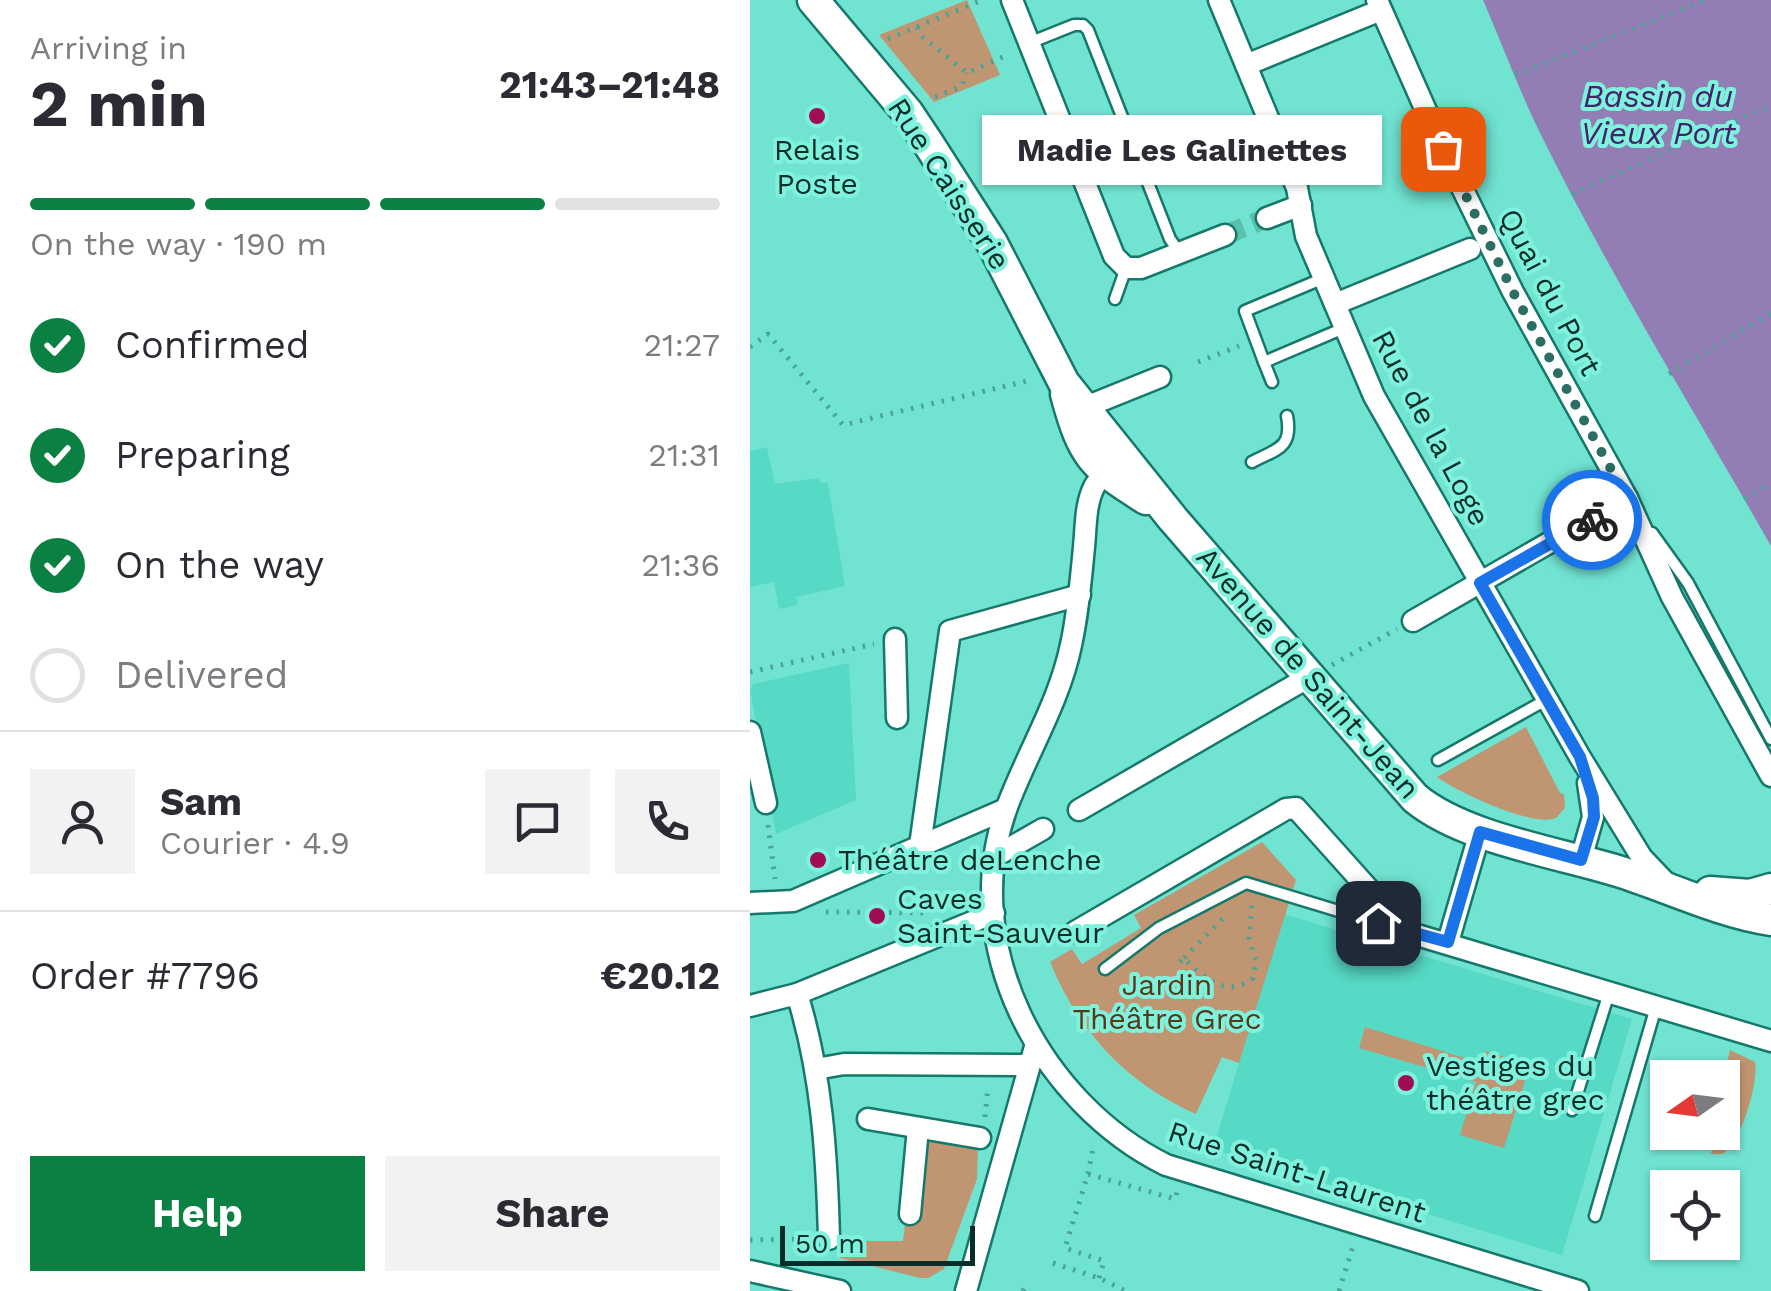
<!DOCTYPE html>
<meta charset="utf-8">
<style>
body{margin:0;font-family:"Work Sans",sans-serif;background:#f2f2f3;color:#2b2b33;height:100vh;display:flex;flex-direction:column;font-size:38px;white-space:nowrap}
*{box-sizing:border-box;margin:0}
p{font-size:32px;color:#7c7c81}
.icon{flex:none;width:55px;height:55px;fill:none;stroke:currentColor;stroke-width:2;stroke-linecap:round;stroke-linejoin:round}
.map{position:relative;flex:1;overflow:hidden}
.sheet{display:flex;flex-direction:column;background:#fff;width:750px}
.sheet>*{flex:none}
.needle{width:65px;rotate:256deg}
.tools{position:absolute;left:900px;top:1060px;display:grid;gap:20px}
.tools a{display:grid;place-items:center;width:90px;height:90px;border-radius:0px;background:#fff;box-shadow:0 2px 8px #0004;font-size:50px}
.scale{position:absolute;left:30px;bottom:25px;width:195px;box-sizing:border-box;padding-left:10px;border:5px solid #072e29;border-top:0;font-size:28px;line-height:35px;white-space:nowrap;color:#072e29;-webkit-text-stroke:8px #7ff2de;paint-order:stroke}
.pin{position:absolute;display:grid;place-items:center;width:85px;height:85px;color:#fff;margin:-42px;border-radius:20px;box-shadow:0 5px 15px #0006}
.courier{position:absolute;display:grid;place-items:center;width:100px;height:100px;margin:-50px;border:8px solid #1a73e8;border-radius:50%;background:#fff;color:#222;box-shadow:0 2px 12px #0007}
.bubble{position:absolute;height:70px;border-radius:0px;background:#fff;box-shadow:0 2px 8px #0004;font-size:32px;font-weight:700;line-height:70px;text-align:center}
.head em{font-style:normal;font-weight:700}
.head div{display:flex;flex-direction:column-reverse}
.head{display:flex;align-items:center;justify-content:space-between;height:170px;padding:0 30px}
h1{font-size:65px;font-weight:700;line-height:75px}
.bar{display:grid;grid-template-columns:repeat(4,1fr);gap:15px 10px;align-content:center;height:120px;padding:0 30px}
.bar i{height:12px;border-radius:8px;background:#e1e1e2}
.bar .selected{background:#0b8043}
.bar p{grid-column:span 4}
.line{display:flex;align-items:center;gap:25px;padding:0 30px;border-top:2px solid #e1e1e2}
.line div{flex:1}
.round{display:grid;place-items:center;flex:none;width:105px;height:105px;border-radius:0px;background:#f2f2f3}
ol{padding:0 30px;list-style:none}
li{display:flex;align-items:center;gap:30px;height:110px}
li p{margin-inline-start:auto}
li .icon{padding:10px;border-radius:50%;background:#0b8043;color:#fff;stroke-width:4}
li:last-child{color:#7c7c81}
li i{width:55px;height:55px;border:5px solid #e1e1e2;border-radius:50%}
.action{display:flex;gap:20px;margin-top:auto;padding:20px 30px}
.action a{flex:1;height:115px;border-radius:0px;background:#0b8043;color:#fff;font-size:40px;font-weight:700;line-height:115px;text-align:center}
.action a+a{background:#f2f2f3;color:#2b2b33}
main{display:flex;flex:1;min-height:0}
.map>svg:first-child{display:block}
</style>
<main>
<section class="sheet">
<div class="head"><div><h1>2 min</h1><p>Arriving in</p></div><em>21:43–21:48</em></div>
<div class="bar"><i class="selected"></i><i class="selected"></i><i class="selected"></i><i></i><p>On the way · 190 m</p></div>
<ol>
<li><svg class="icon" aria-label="check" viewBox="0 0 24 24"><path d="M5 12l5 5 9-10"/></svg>Confirmed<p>21:27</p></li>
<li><svg class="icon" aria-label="check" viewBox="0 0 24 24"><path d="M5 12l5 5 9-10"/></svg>Preparing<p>21:31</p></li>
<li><svg class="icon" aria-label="check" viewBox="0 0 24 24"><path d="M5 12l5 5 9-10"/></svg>On the way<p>21:36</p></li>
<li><i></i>Delivered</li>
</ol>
<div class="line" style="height:180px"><a class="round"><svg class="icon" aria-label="person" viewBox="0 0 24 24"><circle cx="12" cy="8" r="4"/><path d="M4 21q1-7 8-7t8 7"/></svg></a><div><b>Sam</b><p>Courier · 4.9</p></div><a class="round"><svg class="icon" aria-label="chat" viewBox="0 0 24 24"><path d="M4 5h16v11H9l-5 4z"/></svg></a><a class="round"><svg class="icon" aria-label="phone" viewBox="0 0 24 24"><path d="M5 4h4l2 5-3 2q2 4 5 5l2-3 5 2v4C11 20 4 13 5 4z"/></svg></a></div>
<div class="line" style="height:130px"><div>Order #7796</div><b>€20.12</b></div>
<div class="action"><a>Help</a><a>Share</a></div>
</section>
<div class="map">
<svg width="1021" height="1291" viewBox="0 0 1021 1291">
<rect width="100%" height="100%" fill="#71e4d1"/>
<!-- built -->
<g fill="#57dac5">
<polygon points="17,447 25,484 69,478 71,483 78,483 95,586 46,597 48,605 29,609 24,582 0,587 0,451"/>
<polygon points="99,663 106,800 26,834 0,689 3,684"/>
<polygon points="534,914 882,1019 812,1255 463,1149"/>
</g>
<!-- green -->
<g fill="#c09672">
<polygon points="217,0 250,75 184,102 129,35"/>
<path d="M776,727L810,793L814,794L815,808L806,818C783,828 708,792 687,777Z"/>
<path d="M512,842L546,880L489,1063L472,1057L446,1114C376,1083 329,1032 300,962L322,949L332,964L391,928L384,915Z"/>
<polygon points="615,1027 731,1063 736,1051 780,1065 754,1148 710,1135 726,1082 609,1048"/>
<path d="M980,1050L1005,1062C1009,1081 992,1139 976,1151C971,1156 968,1154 961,1154L965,1133L972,1132L973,1113L980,1096L988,1097L989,1094L982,1088L985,1080L979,1076L973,1081Z"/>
<polygon points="171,1137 228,1145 227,1179 194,1269 178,1278 170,1278 90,1258 89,1241 153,1241 155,1223 166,1209"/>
</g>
<!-- water -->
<path fill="#927eb5" d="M733,0H1021V546C943,409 860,275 790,133C769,90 752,44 733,0Z"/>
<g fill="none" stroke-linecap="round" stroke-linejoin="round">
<!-- street-tunnel -->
<polyline stroke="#5cc0af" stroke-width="20" stroke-dasharray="20 10" stroke-linecap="butt" points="475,235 517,218"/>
<defs>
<g id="lane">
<polyline points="279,43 324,25 333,25 338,30 420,239 429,252"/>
<polyline points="365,299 376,268"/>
<polyline points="514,362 495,311 574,278"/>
<polyline points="522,382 514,362 594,328"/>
<path d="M502,462C527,449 543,448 537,416"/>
<polyline points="902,533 938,583 1021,739"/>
<polyline points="688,760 796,700"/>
<polyline points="355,969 409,928 496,883 648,929"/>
<polyline points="822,1110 859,993"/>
<polyline points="845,1216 906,1007"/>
</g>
<g id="street">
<polyline points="262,0 364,256 376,268 391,268 475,235"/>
<polyline points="469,0 547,188 556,236 624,396 830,757 892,858 914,881"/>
<polyline points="627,0 693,149 763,292 877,498 922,597 1021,776"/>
<polyline points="496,65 631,10"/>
<polyline points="517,218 551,205"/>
<polyline points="585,304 720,249"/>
<polyline points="333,408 410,377"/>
<path d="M363,464C357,471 348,479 344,487C335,505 336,528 334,547C331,580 328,613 321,645C309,703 277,753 257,807C206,945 291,1103 416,1165L828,1291"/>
<polyline points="663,621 877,498"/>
<polyline points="145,639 147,718"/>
<polyline points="0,732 16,803"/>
<polyline points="329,810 559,677"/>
<polyline points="170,846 200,631 330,595"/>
<polyline points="244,857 293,829"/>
<polyline points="831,859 843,817 838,783"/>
<polyline points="0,903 43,901 256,809"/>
<polyline points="325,932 536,809 546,808 657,932 1021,1041"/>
<polyline points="698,942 730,832"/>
<path d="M47,994C72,1074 77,1156 79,1239"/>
<polyline points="0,1006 47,994 244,913"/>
<polyline points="66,1069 94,1064 277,1065"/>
<polyline points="118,1119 230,1138"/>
<polyline points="160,1214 168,1128"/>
<polyline points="0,1271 90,1291"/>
<polyline points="216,1291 285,1047"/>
</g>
<g id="secondary">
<path d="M63,0L158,113L178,143L242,243L314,383L423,519L665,798C714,839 812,853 874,873C923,889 970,912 1021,920"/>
<path d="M316,394C333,457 342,465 396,499"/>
<polyline points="960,892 1000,895 1021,889"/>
</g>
</defs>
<!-- lane casing -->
<use href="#lane" stroke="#15786b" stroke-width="15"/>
<!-- street casing -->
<use href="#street" stroke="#15786b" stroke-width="25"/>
<!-- secondary casing -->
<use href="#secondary" stroke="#15786b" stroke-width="35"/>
<!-- path -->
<g stroke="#4ba395" stroke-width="5" stroke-dasharray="2.5 8" stroke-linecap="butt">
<polyline points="167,27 173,37 217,73 259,54"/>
<polyline points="138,39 232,0"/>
<polyline points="765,75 956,0"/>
<polyline points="185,97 212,86 216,73"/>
<polyline points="822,194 1021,105"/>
<polyline points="0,347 18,334 93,425 281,380"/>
<polyline points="448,362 489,346"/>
<polyline points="919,374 1021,313"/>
<polyline points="994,499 1021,483"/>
<polyline points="582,665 647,629"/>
<polyline points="0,672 124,644"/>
<polyline points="18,825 25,879"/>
<polyline points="76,912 180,913"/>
<polyline points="434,958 474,917"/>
<path d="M430,962L434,958C454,978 475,999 503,978L506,961L499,938L502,903"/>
<polyline points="235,1117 238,1088"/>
<polyline points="338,1174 344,1143"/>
<polyline points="0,1240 56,1239"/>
<polyline points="303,1263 349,1278 376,1291"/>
<polyline points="349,1278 354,1261 315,1248 338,1174 425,1199 428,1189"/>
<polyline points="273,1291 275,1285"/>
<polyline points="589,1291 604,1243"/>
</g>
<!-- lane -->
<use href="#lane" stroke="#fff" stroke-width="10"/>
<!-- street -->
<use href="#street" stroke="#fff" stroke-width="20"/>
<!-- secondary -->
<use href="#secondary" stroke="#fff" stroke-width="30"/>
</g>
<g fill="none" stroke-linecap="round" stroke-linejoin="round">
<!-- done -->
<polyline stroke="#2c6e64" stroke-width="10" stroke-dasharray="0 18" points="693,149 763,292 877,498 842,520"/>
<!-- route -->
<polyline stroke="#1a73e8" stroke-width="12" points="628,923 698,942 730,832 831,860 844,817 843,798 830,757 730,583 842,520"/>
</g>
<!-- markers -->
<g fill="#a00d53" stroke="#7ff2de" stroke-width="4">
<circle cx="67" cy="116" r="10"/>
<circle cx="68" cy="860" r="10"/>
<circle cx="127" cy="916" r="10"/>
<circle cx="656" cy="1083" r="10"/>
</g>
<g text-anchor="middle" stroke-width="8" stroke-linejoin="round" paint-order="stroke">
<!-- poi labels -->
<g font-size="30" fill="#072e29" stroke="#7ff2de" text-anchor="start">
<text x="67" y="160" text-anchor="middle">Relais<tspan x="67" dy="34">Poste</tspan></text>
<text x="88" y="870">Théâtre deLenche</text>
<text x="147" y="909">Caves<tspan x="147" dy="34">Saint-Sauveur</tspan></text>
<text x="676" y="1076">Vestiges du<tspan x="676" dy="34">théâtre grec</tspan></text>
</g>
<!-- street labels -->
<g font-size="30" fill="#072e29" stroke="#7ff2de">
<text transform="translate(199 184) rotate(57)" y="10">Rue Caisserie</text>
<text transform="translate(800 292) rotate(62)" y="10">Quai du Port</text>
<text transform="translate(681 428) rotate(62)" y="10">Rue de la Loge</text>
<text transform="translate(558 673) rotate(49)" y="10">Avenue de Saint-Jean</text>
<text transform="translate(547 1172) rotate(18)" y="10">Rue Saint-Laurent</text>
</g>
<!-- park labels -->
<g font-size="30" fill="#5a3716" stroke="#7ff2de">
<text x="417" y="995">Jardin<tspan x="417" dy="34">Théâtre Grec</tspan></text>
</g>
<!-- water labels -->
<g font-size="32" font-style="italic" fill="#432468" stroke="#7ff2de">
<text x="908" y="107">Bassin du<tspan x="908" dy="37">Vieux Port</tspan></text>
</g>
</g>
</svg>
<div class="tools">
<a><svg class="needle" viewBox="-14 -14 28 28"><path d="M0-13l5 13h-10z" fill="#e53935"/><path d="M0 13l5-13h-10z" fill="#7c7c81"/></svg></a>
<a><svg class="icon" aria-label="locate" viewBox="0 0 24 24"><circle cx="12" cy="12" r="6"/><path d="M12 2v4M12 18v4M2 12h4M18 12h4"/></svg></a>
</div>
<div class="scale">50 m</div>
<div class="pin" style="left:693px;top:149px;background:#ea580c"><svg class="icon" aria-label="bag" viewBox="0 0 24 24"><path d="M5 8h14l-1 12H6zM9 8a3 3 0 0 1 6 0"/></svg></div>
<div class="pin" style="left:628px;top:923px;background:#1f2937"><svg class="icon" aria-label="home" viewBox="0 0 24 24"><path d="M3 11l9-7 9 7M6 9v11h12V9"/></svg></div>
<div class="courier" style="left:842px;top:520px"><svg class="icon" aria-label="bike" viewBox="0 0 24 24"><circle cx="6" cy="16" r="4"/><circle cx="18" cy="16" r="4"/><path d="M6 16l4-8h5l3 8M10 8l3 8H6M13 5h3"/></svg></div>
<div class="bubble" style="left:232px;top:115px;width:400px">Madie Les Galinettes</div>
</div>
</main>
